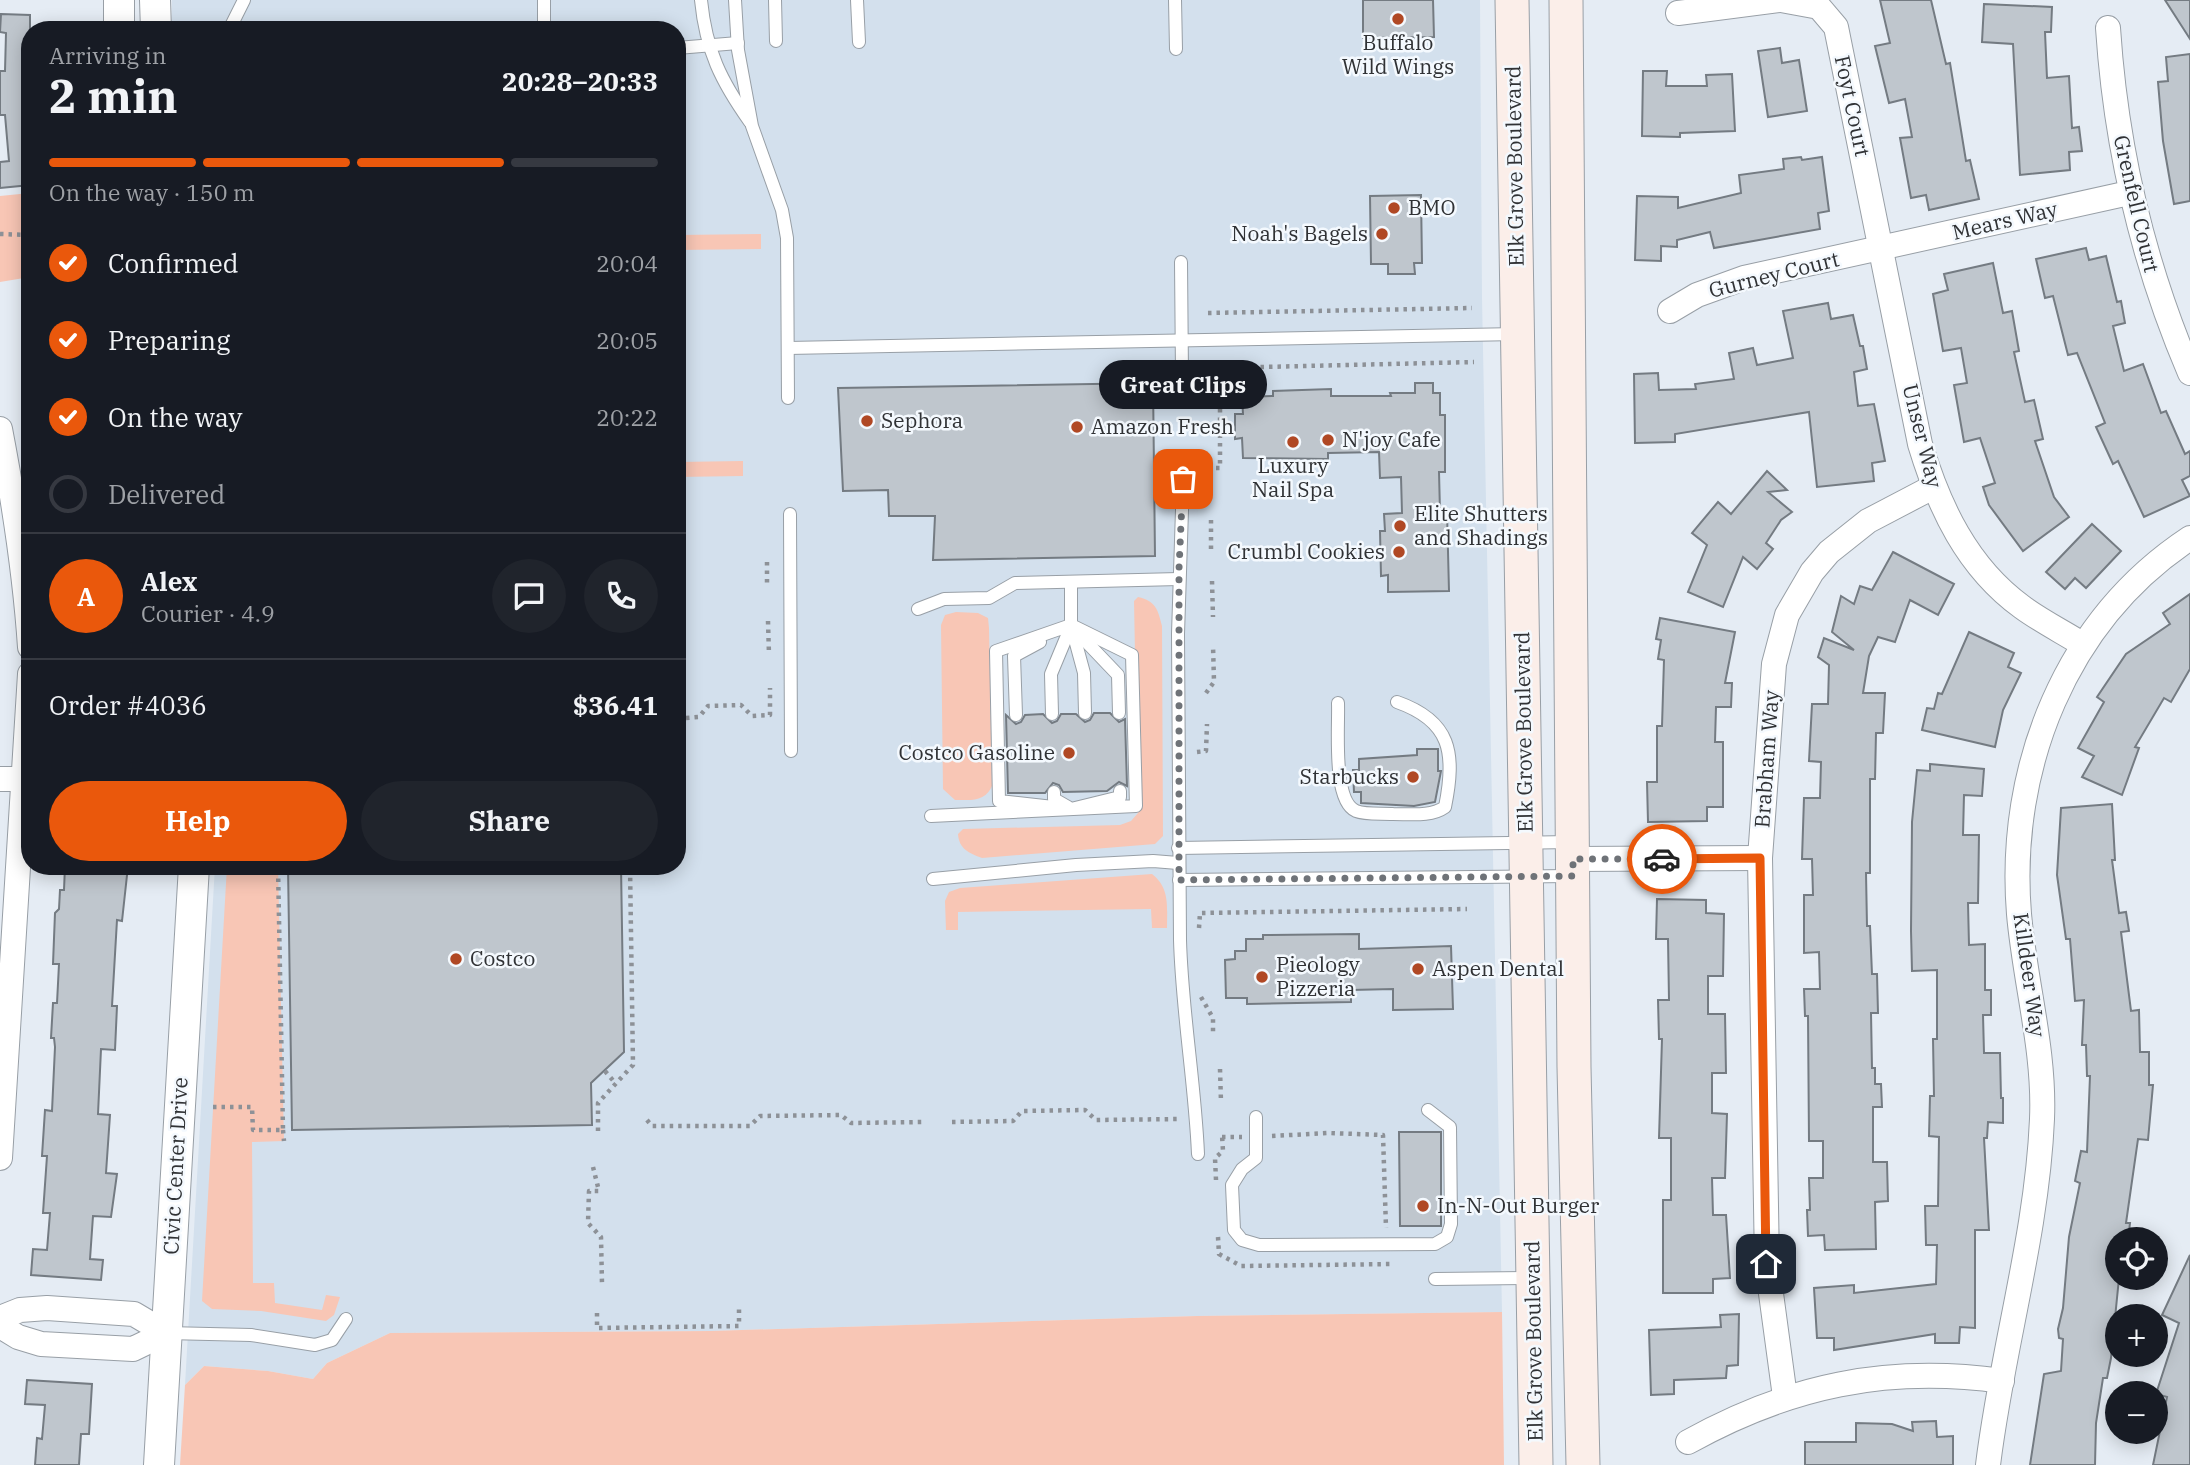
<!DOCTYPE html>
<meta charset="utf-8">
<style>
body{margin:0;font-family:"IBM Plex Serif",serif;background:#20242c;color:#f1f3f6;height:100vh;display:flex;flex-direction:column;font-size:26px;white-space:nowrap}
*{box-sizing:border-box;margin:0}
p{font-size:23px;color:#9ea1a6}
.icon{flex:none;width:38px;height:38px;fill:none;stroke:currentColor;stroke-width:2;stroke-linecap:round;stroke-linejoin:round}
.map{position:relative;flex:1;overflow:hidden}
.panel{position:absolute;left:21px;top:21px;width:665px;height:854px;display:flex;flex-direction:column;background:#171b24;border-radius:28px;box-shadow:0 4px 18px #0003}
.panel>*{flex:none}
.fabs{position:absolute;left:2105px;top:1227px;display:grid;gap:14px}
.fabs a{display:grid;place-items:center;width:63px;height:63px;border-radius:50%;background:#171b24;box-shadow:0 4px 18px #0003;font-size:35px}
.pin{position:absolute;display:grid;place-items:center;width:60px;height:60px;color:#fff;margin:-30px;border-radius:14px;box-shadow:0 4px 10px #0006}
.courier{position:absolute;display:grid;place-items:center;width:70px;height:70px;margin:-35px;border:5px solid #ea580c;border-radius:50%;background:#fff;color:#222;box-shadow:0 2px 9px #0007}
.bubble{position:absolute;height:49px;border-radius:24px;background:#171b24;box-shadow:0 4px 18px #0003;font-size:23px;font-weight:700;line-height:49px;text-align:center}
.headline em{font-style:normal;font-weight:700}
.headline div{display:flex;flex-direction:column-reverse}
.headline{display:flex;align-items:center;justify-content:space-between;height:119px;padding:0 28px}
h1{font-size:46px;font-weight:700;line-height:52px}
.bar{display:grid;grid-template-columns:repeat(4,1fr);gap:10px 7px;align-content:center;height:84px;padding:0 28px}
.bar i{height:9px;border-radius:5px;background:#363941}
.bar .active{background:#ea580c}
.bar p{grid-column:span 4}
.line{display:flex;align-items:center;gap:18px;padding:0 28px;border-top:2px solid #363941}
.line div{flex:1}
.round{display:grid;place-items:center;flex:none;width:74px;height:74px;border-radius:37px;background:#20242c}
ol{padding:0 28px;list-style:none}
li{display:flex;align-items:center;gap:21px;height:77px}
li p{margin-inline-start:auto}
li .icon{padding:7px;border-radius:50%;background:#ea580c;color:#fff;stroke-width:4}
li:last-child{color:#9ea1a6}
li i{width:38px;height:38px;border:4px solid #363941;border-radius:50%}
.button{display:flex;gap:14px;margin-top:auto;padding:14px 28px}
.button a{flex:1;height:80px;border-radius:42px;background:#ea580c;color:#fff;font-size:28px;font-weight:700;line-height:80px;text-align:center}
.button a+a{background:#20242c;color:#f1f3f6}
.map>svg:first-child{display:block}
</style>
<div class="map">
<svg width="2190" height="1465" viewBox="0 0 2190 1465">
<rect width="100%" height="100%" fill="#e5ecf4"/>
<!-- built -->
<polygon fill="#d3e0ed" points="172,0 1480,0 1482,298 1502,1312 1197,1316 711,1331 390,1333 327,1363 313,1379 268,1371 204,1366 185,1385 215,866 677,866 677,30 172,30"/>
<!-- green -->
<g fill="#f8c6b5">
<polygon points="30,193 30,277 0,282 0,196"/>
<polygon points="761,234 761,249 677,250 677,235"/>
<polygon points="743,461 743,476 677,477 677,462"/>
<path d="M1138,597C1156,601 1158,610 1162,626L1163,836L1155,844L982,858C969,853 959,849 958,834L963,829L1120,825L1131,821L1138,813L1134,601Z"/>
<path d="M956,612L978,613L988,618L989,628L992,786C985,802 971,800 955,800L943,789L941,625L945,615Z"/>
<polygon points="227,866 278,866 284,1141 252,1142 253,1283 274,1283 275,1303 322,1310 326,1295 340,1297 334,1315 326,1321 261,1311 212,1309 202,1301"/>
<path d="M1152,874C1170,888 1167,906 1167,928H1152L1151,909L958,912V930H946L945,901L949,892L960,888Z"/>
<polygon points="1502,1312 1504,1465 180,1465 185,1385 204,1366 268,1371 313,1379 327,1363 390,1333 711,1331 1197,1316"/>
</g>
<!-- building -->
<g fill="#bfc6cd" stroke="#747b82" stroke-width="2">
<polygon points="1363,0 1433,0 1434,37 1363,38"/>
<polygon points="1880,0 1931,0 1946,64 1950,63 1966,161 1970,160 1979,199 1929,210 1926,195 1911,198 1900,138 1912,137 1905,99 1889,103 1875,46 1890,43"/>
<polygon points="2165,0 2190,0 2190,39"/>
<polygon points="1984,4 2052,7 2051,32 2045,32 2047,78 2069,76 2072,128 2079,127 2082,151 2069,152 2070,170 2020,175 2013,44 1982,42"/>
<polygon points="1,14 30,15 30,185 0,188 0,162 9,161 5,115 0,115 0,71 5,71 6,33 0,32"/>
<polygon points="1780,48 1782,63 1799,60 1807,111 1768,117 1758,51"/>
<polygon points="2190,54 2190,201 2174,204 2163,141 2158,82 2168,81 2166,57"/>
<polygon points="1643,71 1667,71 1666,86 1707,86 1706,75 1732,74 1735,131 1680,133 1680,137 1642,136"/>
<polygon points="1801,157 1802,160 1822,157 1829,211 1818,213 1820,229 1714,248 1710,232 1677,240 1677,247 1661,246 1661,261 1635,260 1637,196 1678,197 1678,208 1741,193 1739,175 1784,169 1783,159"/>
<polygon points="1421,195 1422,263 1414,263 1415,274 1388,274 1388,264 1371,264 1370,196"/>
<polygon points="2086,248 2089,260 2106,256 2117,302 2121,301 2125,323 2113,326 2124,371 2143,364 2161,413 2166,411 2185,454 2190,451 2190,476 2182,480 2190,496 2144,517 2118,461 2113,464 2096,427 2105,423 2077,353 2068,355 2053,296 2045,298 2036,259"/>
<polygon points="1993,263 2003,313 2012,311 2019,351 2014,352 2025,402 2034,400 2043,439 2035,441 2054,497 2069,517 2023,551 1989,505 1983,487 1995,483 1980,438 1964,442 1954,385 1967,383 1961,348 1943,351 1933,294 1948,290 1944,274"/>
<polygon points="1828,303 1831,319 1853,315 1860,346 1863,346 1867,369 1854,372 1858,406 1874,404 1885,461 1872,463 1874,481 1817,487 1809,412 1675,434 1675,442 1635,443 1634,374 1658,373 1659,390 1696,389 1695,384 1734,379 1729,353 1753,348 1757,365 1793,358 1783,311"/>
<polygon points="1153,383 1155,556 933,560 935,516 889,516 888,490 843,491 838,388"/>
<polygon points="1415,383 1433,383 1433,393 1440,393 1440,415 1445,415 1445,472 1439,472 1440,512 1447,512 1449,591 1388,592 1388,575 1381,576 1380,531 1385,531 1384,514 1402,513 1401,477 1380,478 1379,452 1328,453 1328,459 1243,458 1242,438 1235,439 1235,414 1243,414 1242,397 1273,396 1273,391 1331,389 1331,396 1391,396 1390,393 1415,393"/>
<polygon points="1767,471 1787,490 1768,492 1792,512 1781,520 1766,543 1773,549 1757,569 1743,557 1723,607 1688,592 1707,545 1692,533 1718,502 1731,514"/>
<polygon points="2092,524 2121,551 2086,588 2075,578 2065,589 2046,572"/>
<polygon points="1893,552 1954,584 1938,615 1910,600 1895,642 1878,637 1869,656 1863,693 1885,693 1883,733 1876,733 1875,779 1870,779 1870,873 1866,873 1867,926 1870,926 1872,974 1877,974 1878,1013 1871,1013 1872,1068 1875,1068 1875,1084 1881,1084 1882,1107 1873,1107 1873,1162 1887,1162 1888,1201 1875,1202 1876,1249 1825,1250 1824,1235 1808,1236 1807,1210 1810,1210 1809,1178 1823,1178 1823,1141 1809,1141 1808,1016 1805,1016 1804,989 1820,989 1819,952 1804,953 1804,895 1813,895 1812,859 1802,859 1804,798 1820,798 1821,762 1809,761 1812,704 1828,704 1829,665 1818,657 1824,638 1854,650 1832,632 1841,596 1854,604 1860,586 1872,590"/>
<polygon points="2190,594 2190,669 2171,702 2164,698 2135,747 2139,748 2122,795 2082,777 2094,756 2078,748 2104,702 2097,697 2126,654 2170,624 2163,613"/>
<polygon points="1660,618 1735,632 1725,683 1732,683 1731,707 1716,707 1715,742 1723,742 1723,807 1707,807 1707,821 1648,822 1647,782 1657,782 1657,726 1662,726 1664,660 1658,659 1661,640 1656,639"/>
<polygon points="1969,632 2014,653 2008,667 2021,673 2003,710 1995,747 1922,730 1927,708 1934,709 1938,693 1942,694"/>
<polygon points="1094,713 1110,713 1119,722 1125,719 1127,786 1119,782 1107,791 1063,792 1059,785 1053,783 1045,793 1008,793 1006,715 1016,724 1021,722 1025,715 1043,714 1052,723 1057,721 1061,714 1076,714 1085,722 1090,720"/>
<polygon points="1417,749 1438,749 1438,771 1441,771 1435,802 1414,806 1361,803 1361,792 1354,792 1353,770 1359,770 1359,759 1417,755"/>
<polygon points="1930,764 1984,769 1982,796 1964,795 1963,835 1979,835 1978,903 1968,903 1969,945 1985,944 1985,990 1991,990 1991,1015 1983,1015 1984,1053 2000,1053 2001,1098 2003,1098 2003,1123 1988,1122 1987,1138 1984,1138 1989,1230 1975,1230 1975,1328 1960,1327 1959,1343 1935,1343 1935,1334 1834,1350 1834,1338 1817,1338 1814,1288 1854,1285 1854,1293 1936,1284 1937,1245 1926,1245 1925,1206 1938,1206 1939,1137 1929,1136 1930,1096 1934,1096 1933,1039 1937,1039 1937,970 1912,971 1911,931 1912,822 1917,770 1930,771"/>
<polygon points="2112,804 2115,860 2112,860 2119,913 2126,912 2129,931 2121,932 2131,1011 2139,1010 2140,1052 2149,1052 2149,1085 2153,1085 2148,1140 2138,1139 2126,1223 2130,1223 2128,1239 2118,1239 2119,1278 2111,1358 2107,1378 2103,1378 2096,1423 2095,1465 2030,1465 2044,1374 2061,1371 2063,1339 2059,1338 2058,1329 2063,1308 2069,1237 2080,1183 2075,1181 2081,1151 2087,1152 2090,1076 2087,1076 2086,1045 2082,1045 2084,1000 2075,1001 2070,939 2066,939 2057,875 2061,808"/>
<polygon points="65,866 128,866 122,921 117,920 112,1006 117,1006 115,1050 101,1049 98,1114 110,1115 106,1173 117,1174 111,1217 93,1216 90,1259 103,1260 101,1280 31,1275 33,1249 47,1250 50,1213 43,1213 47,1156 42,1156 45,1110 52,1111 55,1047 54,1038 51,1038 53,1003 57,1003 59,964 53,964 55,913 59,909 60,890 64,890"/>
<polygon points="288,866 621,866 624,1052 591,1083 592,1125 292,1130"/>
<polygon points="1657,899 1706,900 1706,913 1724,914 1723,976 1708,976 1708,1014 1725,1014 1726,1073 1712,1073 1712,1113 1727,1114 1725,1178 1712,1178 1713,1215 1726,1215 1730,1278 1713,1279 1713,1293 1663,1293 1663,1200 1671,1200 1671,1138 1659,1138 1662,1039 1659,1039 1658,1000 1669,1000 1668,939 1656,939"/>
<polygon points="1359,934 1359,949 1451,946 1453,1009 1393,1010 1393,989 1351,990 1351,1002 1247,1004 1247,998 1226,998 1225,960 1235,959 1235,951 1246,951 1246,939 1263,939 1263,935"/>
<polygon points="1399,1132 1441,1132 1441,1226 1400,1226"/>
<polygon points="2190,1255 2190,1465 2153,1465 2167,1397 2156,1394 2179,1323 2162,1315"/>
<polygon points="1739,1314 1738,1365 1727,1366 1726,1378 1674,1380 1674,1394 1651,1395 1649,1330 1721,1327 1720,1315"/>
<polygon points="27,1380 92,1384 89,1434 81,1434 79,1465 35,1465 37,1438 42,1439 45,1405 25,1404"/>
<polygon points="1936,1421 1937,1437 1953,1436 1953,1465 1805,1465 1805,1442 1856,1442 1856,1423 1892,1424 1913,1431 1912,1422"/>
</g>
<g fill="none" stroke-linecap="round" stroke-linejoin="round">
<defs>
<g id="service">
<polyline points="544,0 544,30"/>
<path d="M701,0C706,51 721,81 750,122"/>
<polyline points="735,0 738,50 752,126 782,210 787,238 788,398"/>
<polyline points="775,0 776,41"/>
<polyline points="857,0 859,42"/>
<polyline points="1175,0 1176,49"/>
<polyline points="229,30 244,0"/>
<polyline points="677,48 738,43"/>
<polyline points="1181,262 1182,375"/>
<polyline points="788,348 1517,334"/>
<path d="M1183,479L1178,634L1180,940C1182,1012 1195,1083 1198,1154"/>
<polyline points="790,514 791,751"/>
<polyline points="1071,582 1071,625 1084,673 1085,713"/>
<polyline points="918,609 944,599 989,598 1015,583 1179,579"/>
<polyline points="1076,631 1118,675 1119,713"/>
<path d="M1338,703C1339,726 1332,801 1356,811C1366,815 1382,813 1393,814C1411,814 1431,817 1445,807C1456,753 1451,721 1397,702"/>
<polyline points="1052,714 1051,674 1071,626"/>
<polyline points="1016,715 1014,656 1040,642"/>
<polyline points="1054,792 1054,799 1068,807"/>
<polyline points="931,816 1136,806 1132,655 1071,625 996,651 999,801 1071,809 1120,797 1120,791"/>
<polyline points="1178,848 1570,842"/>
<polyline points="933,879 1076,865 1153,861 1178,863"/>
<polyline points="1179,880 1570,876"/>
<polyline points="1256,1117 1256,1158 1242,1169 1232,1185 1234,1230 1242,1240 1259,1245 1435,1244 1447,1237 1451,1224 1450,1127 1428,1110"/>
<polyline points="1435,1279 1533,1278"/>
<polyline points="167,1333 251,1335 315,1345 332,1340 346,1319"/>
</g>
<g id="minor">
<path d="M1781,0L1819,7L1836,27L1920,444C1939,507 1967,567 2022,607C2041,621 2063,632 2082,644"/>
<polyline points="1678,13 1779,0"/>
<path d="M2108,28C2116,149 2142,261 2190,373"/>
<polyline points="1670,311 1697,295 1744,278 2129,193"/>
<path d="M0,429C14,502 25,573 30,647"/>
<polyline points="0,779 24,779"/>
<polyline points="1573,859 1760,858"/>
<polyline points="0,1158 30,674"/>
<polyline points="0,1318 20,1310 47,1308 134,1314 166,1333"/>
<polyline points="0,1326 18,1337 41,1344 133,1349 166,1333"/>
<polyline points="1785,1397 1767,1264 1760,858 1774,664 1787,615 1812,572 1829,552 1868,521 1933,487"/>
<path d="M1688,1442C1789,1386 1886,1365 2002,1381"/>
<path d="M1988,1465C2002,1349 2037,1236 2042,1119C2045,1050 2025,983 2019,914C2007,767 2066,620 2190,538"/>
</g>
<g id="tertiary">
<polyline points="155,0 156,30"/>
<polyline points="119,30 119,0"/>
<polyline points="159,1465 194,866"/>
</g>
<g id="secondary">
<polyline points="1512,0 1536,1465"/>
<polyline points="1566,0 1574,1067 1583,1465"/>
</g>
</defs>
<!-- service casing -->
<use href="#service" stroke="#989fa6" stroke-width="14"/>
<!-- minor casing -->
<use href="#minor" stroke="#989fa6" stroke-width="26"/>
<!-- tertiary casing -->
<use href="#tertiary" stroke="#989fa6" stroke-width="32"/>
<!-- secondary casing -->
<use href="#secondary" stroke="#989fa6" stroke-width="35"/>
<!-- path -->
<g stroke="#8d9197" stroke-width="4.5" stroke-dasharray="3.5 5" stroke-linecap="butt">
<polyline points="0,234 30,235"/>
<polyline points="1208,313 1472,308"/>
<polyline points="1210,479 1210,468 1220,468 1220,368 1474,362"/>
<polyline points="1211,520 1211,549"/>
<polyline points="767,562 767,584"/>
<polyline points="1212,581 1213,617"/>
<polyline points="768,621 769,655"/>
<polyline points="1206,693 1214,682 1213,645"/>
<polyline points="686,718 699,717 708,706 741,705 752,716 770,715 770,688"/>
<polyline points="1197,752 1206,751 1207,724"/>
<polyline points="1199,928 1200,913 1467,909"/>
<polyline points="1201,997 1213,1018 1213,1034"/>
<polyline points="1220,1069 1221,1102"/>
<polyline points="605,1071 616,1084"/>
<polyline points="213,1107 252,1107 253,1130 283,1130 278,866"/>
<polyline points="647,1120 652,1126 750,1126 760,1116 841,1115 851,1123 923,1122"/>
<polyline points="952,1122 1013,1121 1022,1111 1085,1110 1096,1120 1180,1119"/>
<polyline points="283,1130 284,1141"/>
<polyline points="598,1131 598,1103 633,1065 630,866"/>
<polyline points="1272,1136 1328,1133 1383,1135 1386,1228"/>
<polyline points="1222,1137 1242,1137"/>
<polyline points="593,1167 599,1191 589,1191 588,1223 601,1237 602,1284"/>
<polyline points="1216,1180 1215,1158 1223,1151 1222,1135"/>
<polyline points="1218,1237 1219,1254 1241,1266 1393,1264"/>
<polyline points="597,1313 597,1328 739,1326 739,1308"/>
</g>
<!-- service -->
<use href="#service" stroke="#fff" stroke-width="12"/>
<!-- minor -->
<use href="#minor" stroke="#fff" stroke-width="24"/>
<!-- tertiary -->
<use href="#tertiary" stroke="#fff" stroke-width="30"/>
<!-- secondary -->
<use href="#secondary" stroke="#fbeee9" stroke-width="33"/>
</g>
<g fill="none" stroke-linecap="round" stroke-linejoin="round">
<!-- done -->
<polyline stroke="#6f7378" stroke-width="7" stroke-dasharray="0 12.6" points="1183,479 1179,569 1179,880 1573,876 1573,859 1662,859"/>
<!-- route -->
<polyline stroke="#ea580c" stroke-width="9" points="1662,859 1760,858 1766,1264"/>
</g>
<!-- markers -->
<g fill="#b04824" stroke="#f4f9fe" stroke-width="2.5">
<circle cx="1398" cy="19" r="7"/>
<circle cx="1394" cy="208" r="7"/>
<circle cx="1382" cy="234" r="7"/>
<circle cx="867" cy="421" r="7"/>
<circle cx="1077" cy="427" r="7"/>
<circle cx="1328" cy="440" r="7"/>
<circle cx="1293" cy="442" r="7"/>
<circle cx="1400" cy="526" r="7"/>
<circle cx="1399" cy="552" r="7"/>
<circle cx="1069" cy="753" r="7"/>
<circle cx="1413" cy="777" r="7"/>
<circle cx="456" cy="959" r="7"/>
<circle cx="1418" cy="969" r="7"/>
<circle cx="1262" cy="977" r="7"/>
<circle cx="1423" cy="1206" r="7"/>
</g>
<g text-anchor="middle" stroke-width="5" stroke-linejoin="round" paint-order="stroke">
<!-- poi labels -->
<g font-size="21" fill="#303235" stroke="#f4f9fe" text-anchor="start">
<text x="1398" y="50" text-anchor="middle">Buffalo<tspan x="1398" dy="24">Wild Wings</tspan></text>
<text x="1408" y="215">BMO</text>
<text x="1368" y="241" text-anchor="end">Noah's Bagels</text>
<text x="881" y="428">Sephora</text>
<text x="1091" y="434">Amazon Fresh</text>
<text x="1342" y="447">N'joy Cafe</text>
<text x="1293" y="473" text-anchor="middle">Luxury<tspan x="1293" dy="24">Nail Spa</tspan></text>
<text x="1414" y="521">Elite Shutters<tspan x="1414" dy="24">and Shadings</tspan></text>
<text x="1385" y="559" text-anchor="end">Crumbl Cookies</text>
<text x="1055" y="760" text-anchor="end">Costco Gasoline</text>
<text x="1399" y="784" text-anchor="end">Starbucks</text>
<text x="470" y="966">Costco</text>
<text x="1276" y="972">Pieology<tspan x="1276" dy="24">Pizzeria</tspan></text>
<text x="1432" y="976">Aspen Dental</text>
<text x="1437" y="1213">In-N-Out Burger</text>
</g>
<!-- street labels -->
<g font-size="21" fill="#303235" stroke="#f4f9fe">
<text transform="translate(1852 106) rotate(78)" y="7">Foyt Court</text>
<text transform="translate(1515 166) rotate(-91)" y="7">Elk Grove Boulevard</text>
<text transform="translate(2136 204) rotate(77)" y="7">Grenfell Court</text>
<text transform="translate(2005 221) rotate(-13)" y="7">Mears Way</text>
<text transform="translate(1774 275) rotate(-14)" y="7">Gurney Court</text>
<text transform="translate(1922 436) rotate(76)" y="7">Unser Way</text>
<text transform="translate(1524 732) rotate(-91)" y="7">Elk Grove Boulevard</text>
<text transform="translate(1767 759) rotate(-86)" y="7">Brabham Way</text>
<text transform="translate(2029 975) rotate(82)" y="7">Killdeer Way</text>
<text transform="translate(176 1166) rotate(-87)" y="7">Civic Center Drive</text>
<text transform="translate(1534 1341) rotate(-91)" y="7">Elk Grove Boulevard</text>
</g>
</g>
</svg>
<div class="fabs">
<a><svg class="icon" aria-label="locate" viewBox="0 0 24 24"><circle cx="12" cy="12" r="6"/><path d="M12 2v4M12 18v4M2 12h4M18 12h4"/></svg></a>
<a>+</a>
<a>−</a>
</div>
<div class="pin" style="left:1183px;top:479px;background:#ea580c"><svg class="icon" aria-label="bag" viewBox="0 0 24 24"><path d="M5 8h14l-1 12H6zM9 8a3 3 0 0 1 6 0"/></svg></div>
<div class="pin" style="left:1766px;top:1264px;background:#1f2937"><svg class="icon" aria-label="home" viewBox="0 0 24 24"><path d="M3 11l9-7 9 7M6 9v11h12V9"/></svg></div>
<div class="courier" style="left:1662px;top:859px"><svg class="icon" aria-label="car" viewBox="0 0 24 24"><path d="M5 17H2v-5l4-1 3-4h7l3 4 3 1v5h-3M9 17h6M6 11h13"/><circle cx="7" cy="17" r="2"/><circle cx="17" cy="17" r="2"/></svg></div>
<div class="bubble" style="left:1099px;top:360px;width:168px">Great Clips</div>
<section class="panel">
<div class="headline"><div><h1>2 min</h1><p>Arriving in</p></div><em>20:28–20:33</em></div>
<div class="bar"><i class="active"></i><i class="active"></i><i class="active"></i><i></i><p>On the way · 150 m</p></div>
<ol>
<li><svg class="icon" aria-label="check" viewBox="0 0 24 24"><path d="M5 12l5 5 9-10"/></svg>Confirmed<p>20:04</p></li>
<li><svg class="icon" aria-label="check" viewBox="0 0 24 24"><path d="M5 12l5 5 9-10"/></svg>Preparing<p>20:05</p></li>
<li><svg class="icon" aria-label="check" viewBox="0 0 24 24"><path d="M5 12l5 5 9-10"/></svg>On the way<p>20:22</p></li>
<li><i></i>Delivered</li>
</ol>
<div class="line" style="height:126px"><b class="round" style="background:#ea580c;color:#fff">A</b><div><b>Alex</b><p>Courier · 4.9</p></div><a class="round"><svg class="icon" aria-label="chat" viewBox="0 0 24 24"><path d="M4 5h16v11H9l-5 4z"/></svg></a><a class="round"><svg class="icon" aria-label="phone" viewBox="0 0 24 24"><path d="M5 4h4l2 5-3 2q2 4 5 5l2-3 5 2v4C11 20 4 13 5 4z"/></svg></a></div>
<div class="line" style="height:91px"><div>Order #4036</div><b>$36.41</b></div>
<div class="button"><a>Help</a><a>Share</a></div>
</section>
</div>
